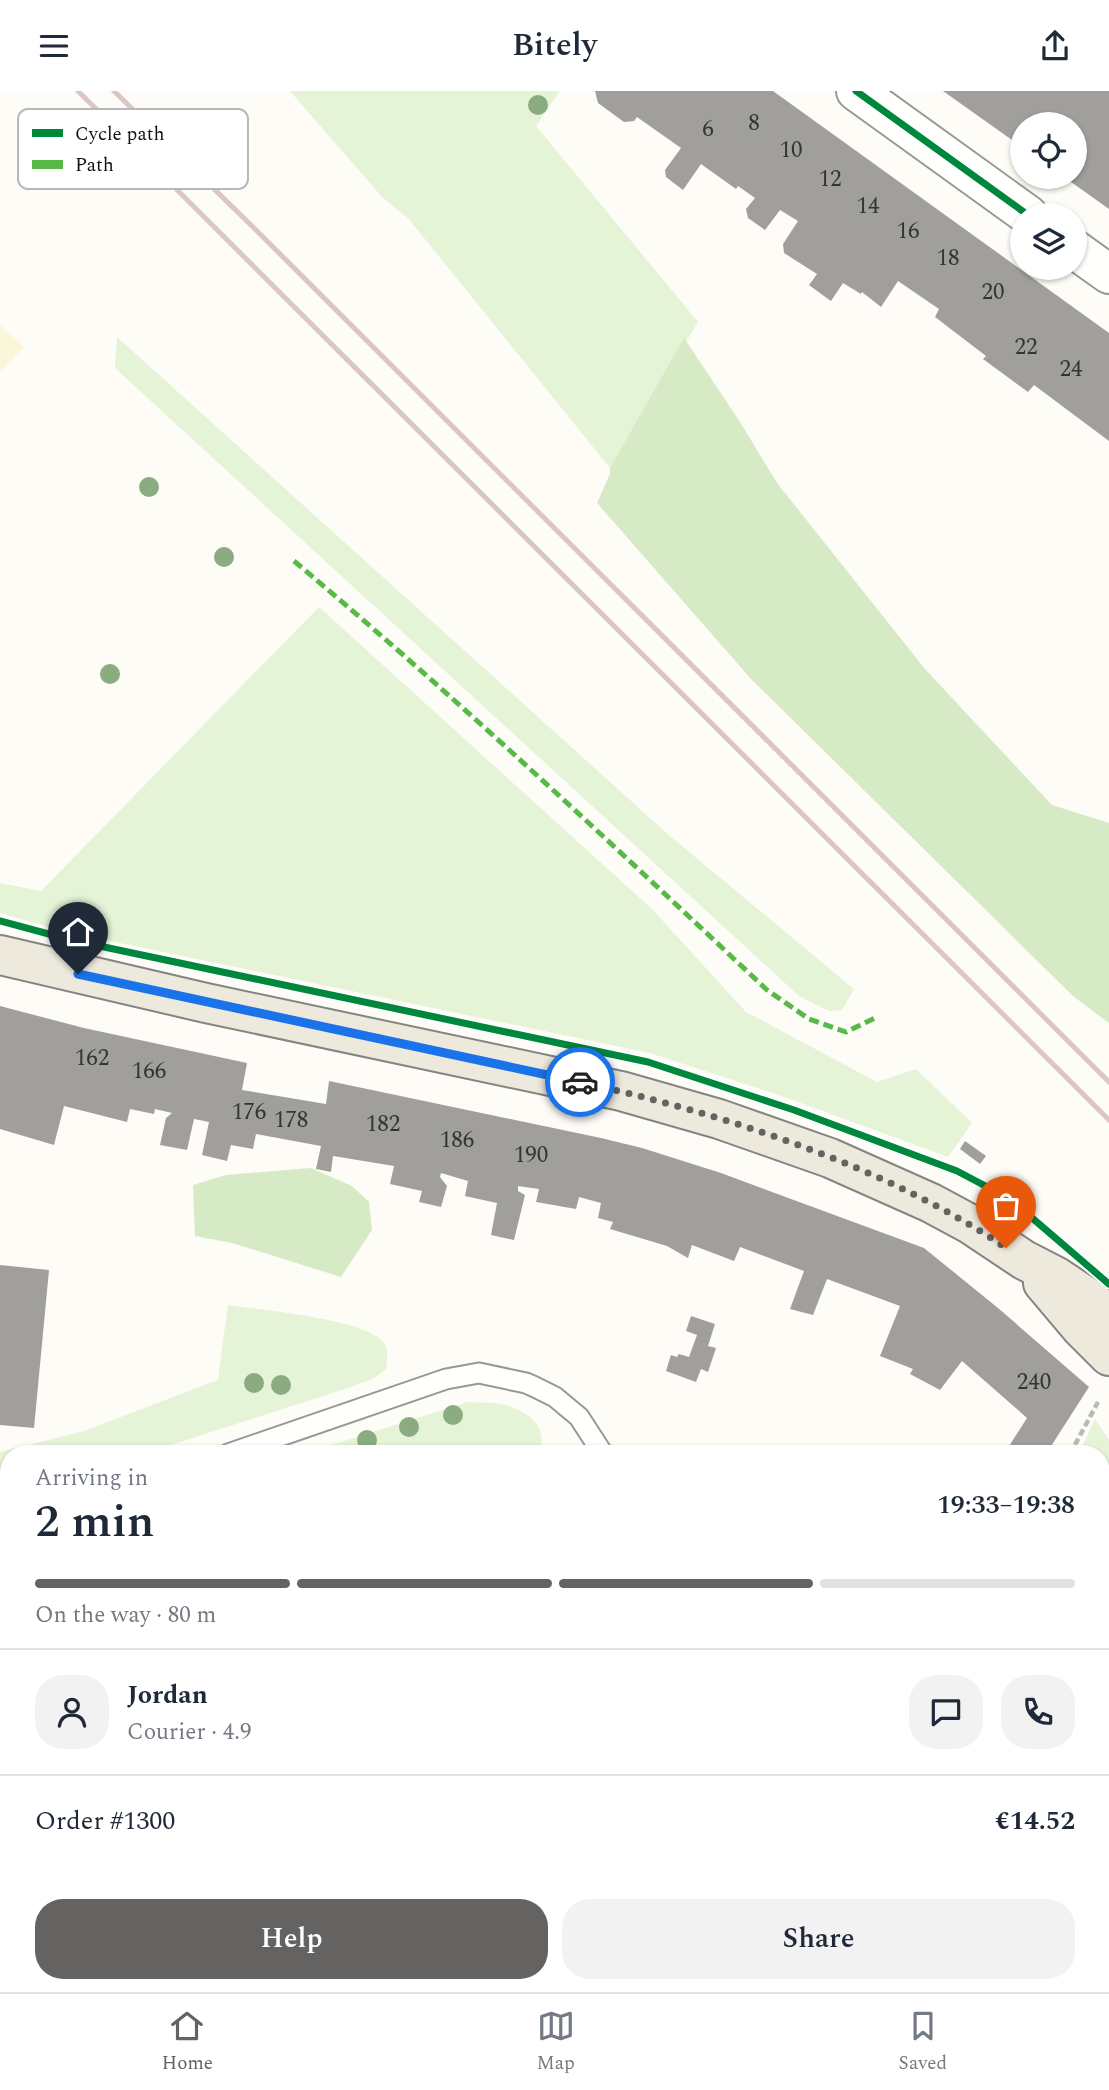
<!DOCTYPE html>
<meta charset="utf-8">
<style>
body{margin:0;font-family:Spectral,serif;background:#f2f2f3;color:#1f2937;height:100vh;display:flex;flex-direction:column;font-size:26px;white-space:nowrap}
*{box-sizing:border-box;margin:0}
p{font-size:23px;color:#747a83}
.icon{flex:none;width:38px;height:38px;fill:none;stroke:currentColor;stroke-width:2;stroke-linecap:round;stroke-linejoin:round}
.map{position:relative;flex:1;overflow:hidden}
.details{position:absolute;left:0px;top:1354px;width:1110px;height:548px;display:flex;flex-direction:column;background:#fff;border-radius:28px 28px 0 0;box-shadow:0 2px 5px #0004}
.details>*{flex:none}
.controls{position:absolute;left:1010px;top:21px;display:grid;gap:14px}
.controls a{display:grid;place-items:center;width:77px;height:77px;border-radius:50%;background:#fff;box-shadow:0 2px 5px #0004;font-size:35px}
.pin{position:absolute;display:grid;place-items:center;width:60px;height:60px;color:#fff;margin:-72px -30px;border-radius:50% 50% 50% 0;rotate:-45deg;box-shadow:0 0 7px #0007}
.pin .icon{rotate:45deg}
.courier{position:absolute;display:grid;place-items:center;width:70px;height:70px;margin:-35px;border:5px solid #1a73e8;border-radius:50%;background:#fff;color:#222;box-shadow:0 2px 9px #0007}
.head em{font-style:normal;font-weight:600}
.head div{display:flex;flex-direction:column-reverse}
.head{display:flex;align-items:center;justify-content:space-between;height:119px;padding:0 35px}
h1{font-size:46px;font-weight:600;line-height:52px}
.bar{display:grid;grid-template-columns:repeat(4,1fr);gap:10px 7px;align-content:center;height:84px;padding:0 35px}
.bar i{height:9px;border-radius:5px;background:#e0e1e3}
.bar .on{background:#646362}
.bar p{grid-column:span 4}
.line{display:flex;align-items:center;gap:18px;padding:0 35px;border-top:2px solid #e0e1e3}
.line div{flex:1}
.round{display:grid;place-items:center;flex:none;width:74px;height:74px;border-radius:28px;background:#f2f2f3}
.cta{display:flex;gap:14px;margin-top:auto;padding:14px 35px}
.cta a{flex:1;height:80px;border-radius:28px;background:#646362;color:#fff;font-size:28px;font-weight:600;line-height:80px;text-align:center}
.cta a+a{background:#f2f2f3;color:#1f2937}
header{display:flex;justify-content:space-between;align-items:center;height:91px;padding:0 35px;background:#fff;font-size:32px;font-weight:600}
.tab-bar{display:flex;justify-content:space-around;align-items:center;height:98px;border-top:2px solid #e0e1e3;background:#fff;font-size:19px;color:#747a83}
.tab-bar a{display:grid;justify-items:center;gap:4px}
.tab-bar .on{color:#646362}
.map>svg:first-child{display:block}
</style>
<header><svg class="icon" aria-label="menu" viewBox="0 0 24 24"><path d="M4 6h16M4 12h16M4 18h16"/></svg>Bitely<svg class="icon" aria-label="share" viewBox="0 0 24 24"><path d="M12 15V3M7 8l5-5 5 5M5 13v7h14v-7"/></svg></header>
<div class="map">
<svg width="1109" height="1901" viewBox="0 0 1109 1901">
<rect width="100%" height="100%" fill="#fdfcf7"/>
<!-- green -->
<g fill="#e5f3d7">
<polygon points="290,0 560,0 536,35 698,231 610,377 408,127 383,107"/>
<polygon points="117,246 671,746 854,898 842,919 829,920 799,905 115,277"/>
<polygon points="319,516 652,818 746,921 877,991 916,978 972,1032 948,1066 782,1005 650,962 67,841 0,822 0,792 41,800"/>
<path d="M228,1214C259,1219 368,1228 384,1252C389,1259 387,1270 386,1278L374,1287L354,1295L143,1363H9V1394L0,1396V1361L84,1340L218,1289Z"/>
<path d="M468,1311C479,1312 491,1311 502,1313C527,1319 551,1336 538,1363H303Z"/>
<polygon points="1095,1328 1109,1349 1109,1513 1101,1516 1101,1363 1079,1363"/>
<polygon points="9,1442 9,1513 0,1515 0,1444"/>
</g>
<!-- forest -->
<g fill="#d6eac5">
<polygon points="684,247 740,331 777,392 925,578 1052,714 1109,732 1109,932 1073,905 751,588 597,412 610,383 610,377"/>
<polygon points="311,1077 352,1095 369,1111 372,1139 341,1186 232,1152 195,1145 193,1094 226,1084"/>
</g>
<!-- sand -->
<polygon fill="#fcf6d9" points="0,234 24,256 0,281"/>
<!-- building -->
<g fill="#a19f9c">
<polygon points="595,0 773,0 1109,242 1109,350 1034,294 1028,301 983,268 986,265 935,226 939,218 898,190 881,216 862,201 861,203 843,192 831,210 828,208 809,194 817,183 784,162 783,153 798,130 780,119 765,139 748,127 746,118 755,107 738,95 736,98 701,73 683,99 666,86 665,79 681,57 637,26 634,30 624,31 598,12"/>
<polygon points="943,0 1109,0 1109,118 1064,86 1074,86 1074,33 1022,33 1022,56"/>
<polygon points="0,915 84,937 247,972 242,999 326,1013 329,990 601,1047 642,1057 721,1082 924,1157 998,1217 1089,1296 1046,1363 1004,1363 1027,1327 962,1270 940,1299 910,1283 913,1278 880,1265 900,1215 827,1188 813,1224 790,1218 804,1180 740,1156 734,1170 692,1154 688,1167 667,1155 610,1138 613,1131 598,1127 601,1112 579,1106 576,1118 536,1111 539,1098 518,1095 518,1100 525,1104 514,1149 491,1144 497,1112 465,1105 468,1090 441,1082 440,1086 447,1095 441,1116 419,1111 422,1100 390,1093 394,1075 333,1065 331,1081 316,1078 321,1055 256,1043 253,1058 231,1054 227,1070 202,1064 209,1031 194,1028 187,1059 160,1054 166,1027 172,1022 155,1018 154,1023 130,1018 127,1031 64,1015 54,1054 0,1038"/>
<polygon points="965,1050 986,1065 980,1073 960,1058"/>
<polygon points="0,1174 49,1179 34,1337 0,1334"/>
<polygon points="691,1225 715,1233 708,1255 716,1257 708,1281 701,1278 696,1291 666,1280 671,1264 677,1266 679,1263 689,1266 697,1244 686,1240"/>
<polygon points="9,1665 9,1716 0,1717 0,1667"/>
<polygon points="1101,1721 1109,1724 1109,1760 1101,1763"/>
<polygon points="9,1730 9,1782 6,1783 1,1731"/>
<polygon points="30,1894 141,1894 142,1899 129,1901 31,1901"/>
<polygon points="183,1894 268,1894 269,1901 184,1901"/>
<polygon points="348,1894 421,1894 422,1901 349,1901"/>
<polygon points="454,1894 575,1894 578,1901 457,1901"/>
<polygon points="975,1894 1103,1894 1106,1901 955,1901"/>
</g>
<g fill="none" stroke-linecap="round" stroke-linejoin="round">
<defs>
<g id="service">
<polyline points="228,1363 446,1288 479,1282 526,1292 535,1296 555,1306 579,1326 603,1363"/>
<polyline points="0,1424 9,1423"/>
</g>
<g id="minor">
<polyline points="1101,1801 1109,1797"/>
<polyline points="312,1894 314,1901"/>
<polyline points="849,1901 867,1894"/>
</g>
<g id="tertiary">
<polyline points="856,0 1028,124"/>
<polyline points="1074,158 1109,183"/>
</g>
<g id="primary">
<polyline points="0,864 206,912 621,1000 719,1028 830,1067 931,1112 970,1133 1024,1169 1057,1186 1090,1208 1109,1225"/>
<polyline points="1043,1192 1081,1237 1109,1265"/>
<polyline points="1101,1554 1109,1552"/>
</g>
<g id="trunk">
<polyline points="0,1552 9,1551"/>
<polyline points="1101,1597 1109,1601"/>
<polyline points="0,1618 9,1616"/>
<polyline points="1101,1670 1109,1674"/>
</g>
</defs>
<!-- service casing -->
<use href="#service" stroke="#979795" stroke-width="23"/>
<!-- minor casing -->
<use href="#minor" stroke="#979795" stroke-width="42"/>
<!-- tertiary casing -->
<use href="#tertiary" stroke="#979795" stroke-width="42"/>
<!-- primary casing -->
<use href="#primary" stroke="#858482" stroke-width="42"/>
<!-- trunk casing -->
<use href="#trunk" stroke="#858482" stroke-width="42"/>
<!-- path -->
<polyline stroke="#b9b9b8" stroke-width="4.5" stroke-dasharray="7 3.5" stroke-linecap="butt" points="1070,1363 1098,1311"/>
<!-- service -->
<use href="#service" stroke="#fffffe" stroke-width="19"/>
<!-- minor -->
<use href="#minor" stroke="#fffffe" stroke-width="38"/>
<!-- tertiary -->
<use href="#tertiary" stroke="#fffffe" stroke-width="38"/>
<!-- primary -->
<use href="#primary" stroke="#ede9dc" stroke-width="38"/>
<!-- trunk -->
<use href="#trunk" stroke="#ece6da" stroke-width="38"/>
<!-- rail -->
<g stroke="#d9c6c5" stroke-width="5">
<polyline points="78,0 1109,1029"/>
<polyline points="114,0 258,141 1109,991"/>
</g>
<!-- quiet -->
<path stroke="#58b947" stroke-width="5" stroke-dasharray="10 5" stroke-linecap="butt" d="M294,470C457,607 612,753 767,899L809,928L846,941L877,926"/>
<defs>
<g id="cycleway">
<polyline points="856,0 1028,124"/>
<polyline points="0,830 71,849 648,971 794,1019 957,1080 1010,1108 1109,1193"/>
</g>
</defs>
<!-- cycleway casing -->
<use href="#cycleway" stroke="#fff" stroke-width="11"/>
<!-- cycleway -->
<use href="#cycleway" stroke="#00873e" stroke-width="7"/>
</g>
<!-- trees -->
<g fill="#8aac80">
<circle cx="538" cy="14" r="10"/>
<circle cx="149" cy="396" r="10"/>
<circle cx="224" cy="466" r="10"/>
<circle cx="110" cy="583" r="10"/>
<circle cx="254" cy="1292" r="10"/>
<circle cx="281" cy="1294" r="10"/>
<circle cx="453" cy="1324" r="10"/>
<circle cx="409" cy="1336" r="10"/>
<circle cx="367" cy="1349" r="10"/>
</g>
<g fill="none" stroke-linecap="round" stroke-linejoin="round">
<!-- done -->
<path stroke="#646362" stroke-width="7" stroke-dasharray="0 12.6" d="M580,991C720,1022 887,1075 1006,1157"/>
<!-- route -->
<polyline stroke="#1a73e8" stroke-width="9" points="78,883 580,991"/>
</g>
<g text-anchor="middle" stroke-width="7" stroke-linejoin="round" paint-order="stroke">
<!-- number labels -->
<g font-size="23" fill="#353434">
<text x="754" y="39">8</text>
<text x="708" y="45">6</text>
<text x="791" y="66">10</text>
<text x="830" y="95">12</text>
<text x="868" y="122">14</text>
<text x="908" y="147">16</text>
<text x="948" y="174">18</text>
<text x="993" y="208">20</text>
<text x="1026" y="263">22</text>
<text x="1071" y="285">24</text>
<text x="92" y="974">162</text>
<text x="149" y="987">166</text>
<text x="249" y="1028">176</text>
<text x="291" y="1036">178</text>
<text x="383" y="1040">182</text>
<text x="457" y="1056">186</text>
<text x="531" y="1071">190</text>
<text x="1034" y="1298">240</text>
</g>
</g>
<!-- legend -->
<rect x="18" y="18" width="230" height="80" rx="10" fill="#fff" stroke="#b8b8b8" stroke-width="2"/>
<rect x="32" y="38" width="31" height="8" fill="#00873e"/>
<rect x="32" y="69" width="31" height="9" fill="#58b947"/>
<g font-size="19" fill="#111">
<text x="75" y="49">Cycle path</text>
<text x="75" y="80">Path</text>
</g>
</svg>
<div class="controls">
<a><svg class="icon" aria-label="locate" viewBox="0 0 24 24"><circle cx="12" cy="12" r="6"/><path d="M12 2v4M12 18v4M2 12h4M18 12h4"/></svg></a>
<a><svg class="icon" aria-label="layers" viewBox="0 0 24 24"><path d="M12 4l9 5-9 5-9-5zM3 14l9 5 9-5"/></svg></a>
</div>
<div class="pin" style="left:1006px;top:1157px;background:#ea580c"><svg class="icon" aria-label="bag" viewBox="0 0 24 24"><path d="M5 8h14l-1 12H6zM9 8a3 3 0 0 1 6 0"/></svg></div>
<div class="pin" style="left:78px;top:883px;background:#1f2937"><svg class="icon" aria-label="home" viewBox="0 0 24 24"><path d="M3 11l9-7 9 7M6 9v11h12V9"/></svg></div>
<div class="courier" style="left:580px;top:991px"><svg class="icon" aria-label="car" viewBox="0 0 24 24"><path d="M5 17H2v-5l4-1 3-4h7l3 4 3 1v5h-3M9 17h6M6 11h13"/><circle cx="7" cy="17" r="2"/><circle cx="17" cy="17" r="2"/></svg></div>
<section class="details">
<div class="head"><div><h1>2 min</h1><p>Arriving in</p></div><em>19:33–19:38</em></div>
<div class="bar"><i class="on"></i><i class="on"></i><i class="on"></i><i></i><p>On the way · 80 m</p></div>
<div class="line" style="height:126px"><a class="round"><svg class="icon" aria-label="person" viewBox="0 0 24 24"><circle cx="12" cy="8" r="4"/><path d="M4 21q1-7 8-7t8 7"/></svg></a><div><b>Jordan</b><p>Courier · 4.9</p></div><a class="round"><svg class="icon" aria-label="chat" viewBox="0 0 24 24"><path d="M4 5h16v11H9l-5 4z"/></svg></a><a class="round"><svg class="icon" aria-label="phone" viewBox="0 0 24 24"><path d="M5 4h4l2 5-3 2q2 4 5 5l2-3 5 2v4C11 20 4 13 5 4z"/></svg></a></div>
<div class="line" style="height:91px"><div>Order #1300</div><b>€14.52</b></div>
<div class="cta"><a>Help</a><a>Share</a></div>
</section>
</div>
<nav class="tab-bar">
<a class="on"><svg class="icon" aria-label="home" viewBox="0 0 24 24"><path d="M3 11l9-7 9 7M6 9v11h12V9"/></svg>Home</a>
<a><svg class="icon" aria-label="map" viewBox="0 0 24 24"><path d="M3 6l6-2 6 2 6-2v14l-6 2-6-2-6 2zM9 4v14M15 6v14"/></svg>Map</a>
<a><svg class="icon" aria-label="saved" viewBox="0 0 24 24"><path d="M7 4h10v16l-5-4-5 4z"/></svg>Saved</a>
</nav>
